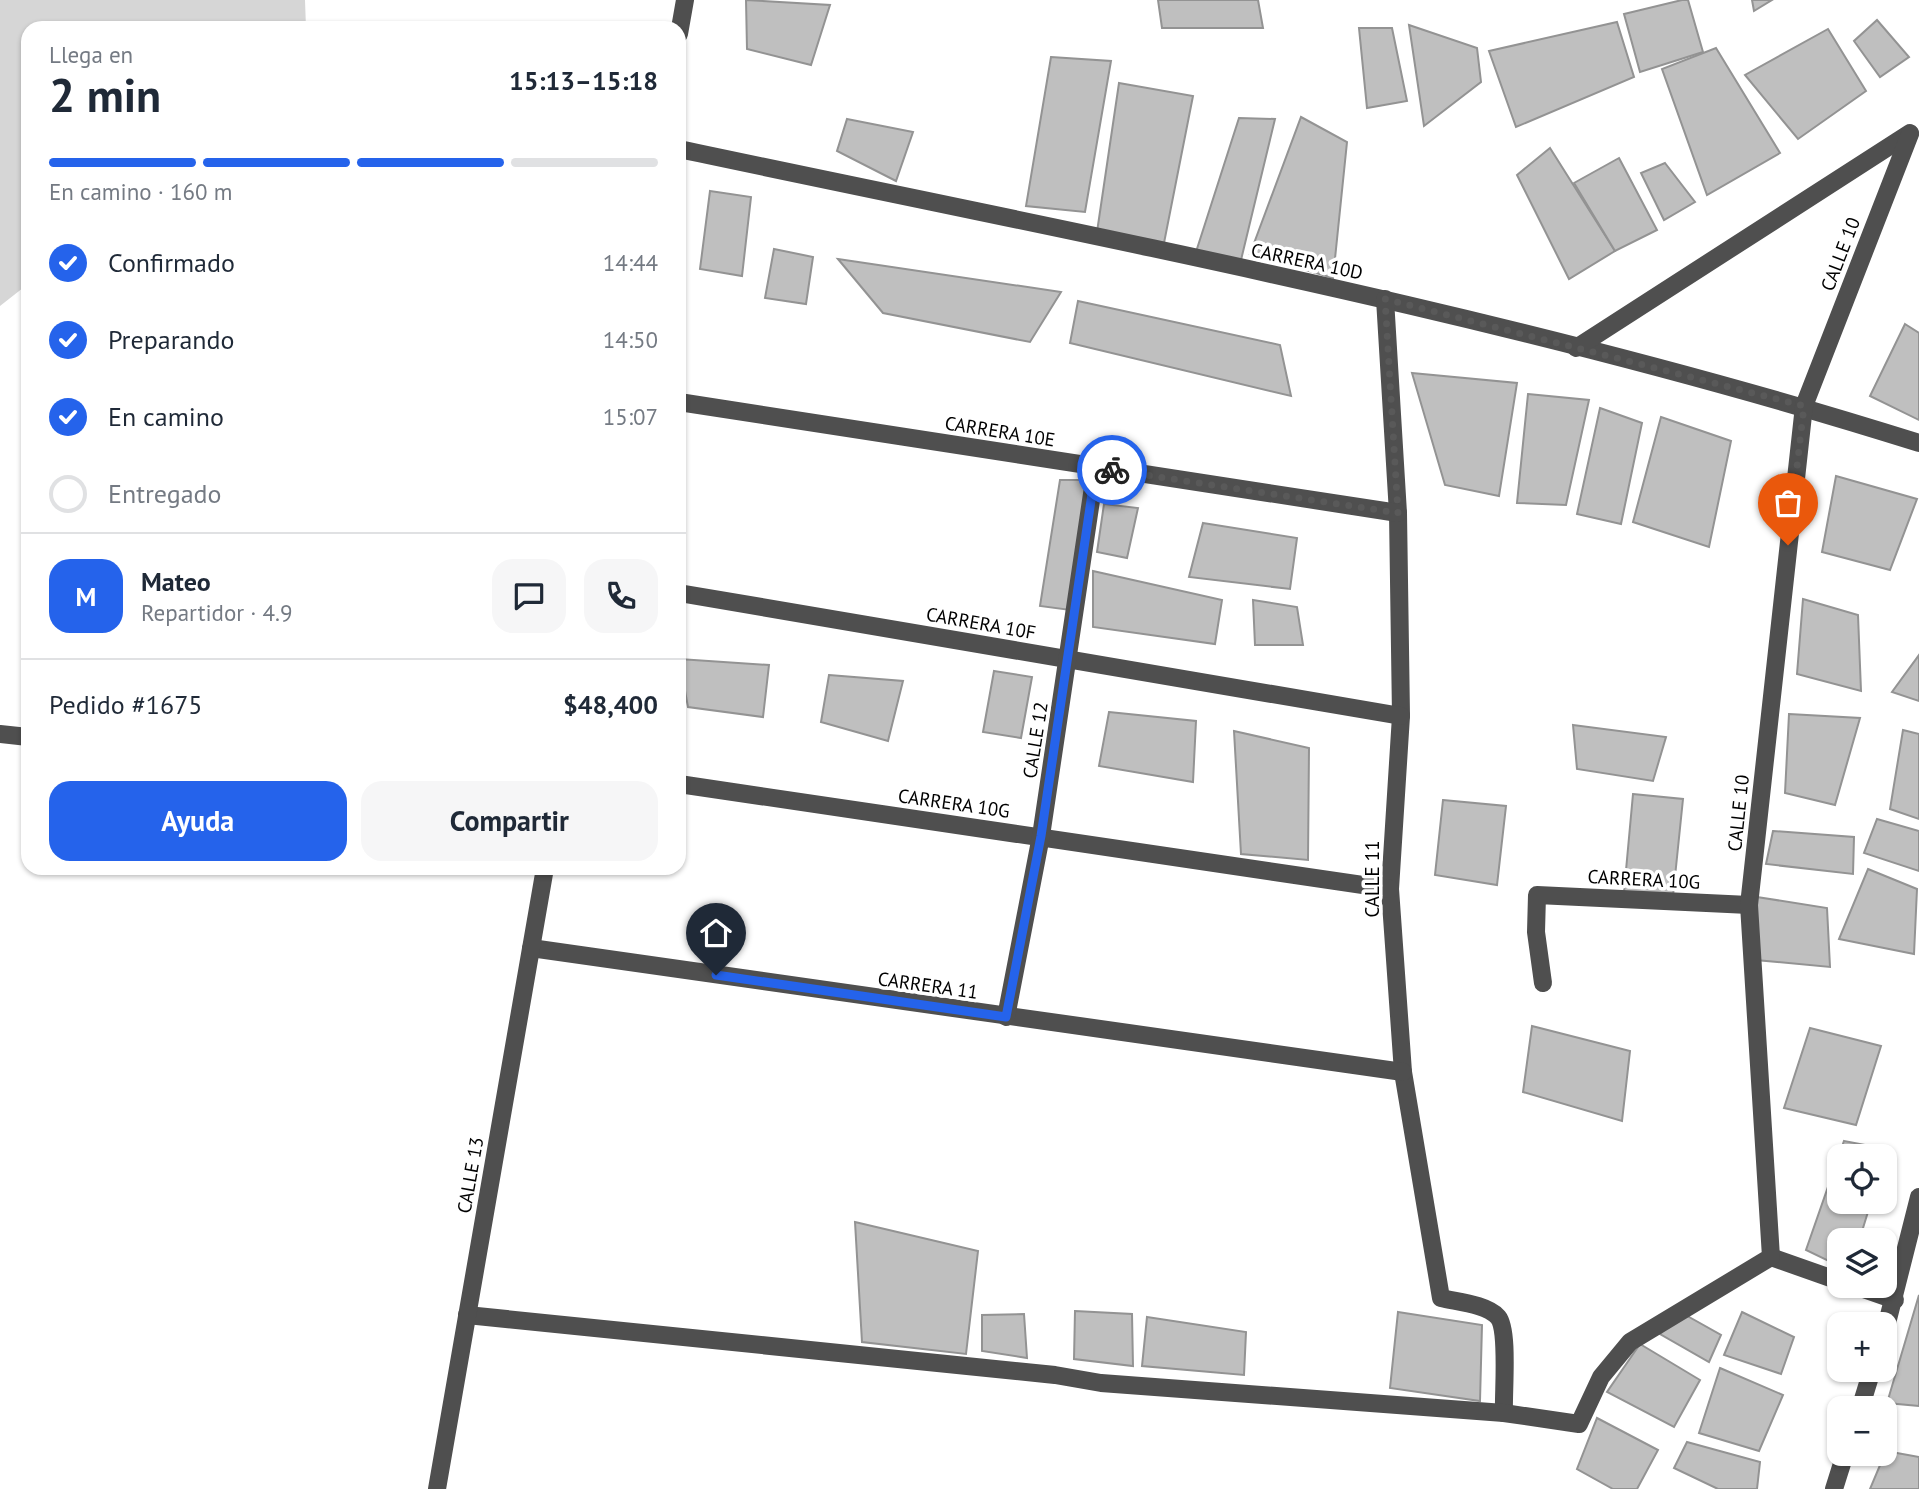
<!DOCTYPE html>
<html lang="es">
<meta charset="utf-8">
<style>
body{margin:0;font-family:"PT Sans",sans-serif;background:#f6f6f7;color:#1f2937;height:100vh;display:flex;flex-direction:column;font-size:26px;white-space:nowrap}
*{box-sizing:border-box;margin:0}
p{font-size:23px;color:#747a83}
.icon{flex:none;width:38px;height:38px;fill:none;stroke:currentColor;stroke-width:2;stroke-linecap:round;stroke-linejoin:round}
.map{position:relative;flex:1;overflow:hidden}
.panel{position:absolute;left:21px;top:21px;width:665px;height:854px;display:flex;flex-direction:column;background:#fff;border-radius:21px;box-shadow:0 2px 5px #0004}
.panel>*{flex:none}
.tools{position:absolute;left:1827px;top:1144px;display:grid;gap:14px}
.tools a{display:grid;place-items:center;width:70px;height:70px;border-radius:14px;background:#fff;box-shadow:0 2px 5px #0004;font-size:35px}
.pin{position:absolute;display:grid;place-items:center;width:60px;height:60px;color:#fff;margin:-72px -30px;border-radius:50% 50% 50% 0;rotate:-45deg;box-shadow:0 0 7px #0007}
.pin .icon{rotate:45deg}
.courier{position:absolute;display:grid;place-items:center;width:70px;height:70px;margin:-35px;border:5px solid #2563eb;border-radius:50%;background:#fff;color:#222;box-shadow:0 2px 9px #0007}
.overview em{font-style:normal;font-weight:800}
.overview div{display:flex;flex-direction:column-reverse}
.overview{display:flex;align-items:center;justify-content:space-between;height:119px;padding:0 28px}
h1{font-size:46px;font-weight:800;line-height:52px}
.bar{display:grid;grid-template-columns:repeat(4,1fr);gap:10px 7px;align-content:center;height:84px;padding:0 28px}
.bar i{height:9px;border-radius:5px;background:#e0e1e3}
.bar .current{background:#2563eb}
.bar p{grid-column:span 4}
.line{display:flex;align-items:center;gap:18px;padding:0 28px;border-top:2px solid #e0e1e3}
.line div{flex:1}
.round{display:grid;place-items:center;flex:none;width:74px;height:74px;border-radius:21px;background:#f6f6f7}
ol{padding:0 28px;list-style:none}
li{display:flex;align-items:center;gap:21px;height:77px}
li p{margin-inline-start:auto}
li .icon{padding:7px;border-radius:50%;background:#2563eb;color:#fff;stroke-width:4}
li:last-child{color:#747a83}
li i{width:38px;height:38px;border:4px solid #e0e1e3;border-radius:50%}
.cta{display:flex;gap:14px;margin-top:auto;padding:14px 28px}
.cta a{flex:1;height:80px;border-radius:21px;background:#2563eb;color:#fff;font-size:28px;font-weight:800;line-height:80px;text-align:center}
.cta a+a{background:#f6f6f7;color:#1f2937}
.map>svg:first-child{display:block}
</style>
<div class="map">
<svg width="1919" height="1489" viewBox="0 0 1919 1489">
<rect width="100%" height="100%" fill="#fff"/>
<!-- green -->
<polygon fill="#d6d6d6" points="0,0 305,0 306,28 28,28 28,284 0,306"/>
<!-- building -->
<g fill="#bfbfbf" stroke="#939393" stroke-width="2">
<polygon points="746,0 830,5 811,65 747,49"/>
<polygon points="1158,0 1258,0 1263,28 1162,28"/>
<polygon points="1682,0 1688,0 1703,52 1640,72 1624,14"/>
<polygon points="1752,0 1772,0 1754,11"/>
<polygon points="1877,20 1909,57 1880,77 1854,41"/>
<polygon points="1617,22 1634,77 1516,127 1489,51"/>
<polygon points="1409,25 1477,48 1481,82 1424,126"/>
<polygon points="1359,28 1392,28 1407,101 1367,108"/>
<polygon points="1828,29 1866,91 1798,139 1745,75"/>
<polygon points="1716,48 1780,153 1707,195 1662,69"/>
<polygon points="1051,57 1111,61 1085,212 1026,206"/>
<polygon points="1119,83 1193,96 1163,248 1097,232"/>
<polygon points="1301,117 1347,142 1333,278 1250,254"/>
<polygon points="1239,118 1275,119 1241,260 1196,252"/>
<polygon points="847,119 913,132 896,181 837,151"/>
<polygon points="1550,148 1615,251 1569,279 1517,175"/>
<polygon points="1619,158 1657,230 1615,251 1574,183"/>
<polygon points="1665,163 1695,202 1664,220 1641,173"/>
<polygon points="710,191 751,197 742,276 700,269"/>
<polygon points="774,249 813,257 806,304 765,298"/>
<polygon points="838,259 1061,292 1030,342 883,313"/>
<polygon points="1078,301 1280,345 1291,396 1070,343"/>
<polygon points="1905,324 1919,333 1919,420 1870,396"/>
<polygon points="1412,373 1517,383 1499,496 1445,485"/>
<polygon points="1528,394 1589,400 1566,505 1517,503"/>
<polygon points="1600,408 1642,423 1621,524 1577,514"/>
<polygon points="1661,417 1731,441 1709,547 1633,522"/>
<polygon points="1836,476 1917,499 1890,570 1822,552"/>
<polygon points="1060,480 1089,480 1070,610 1040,606"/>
<polygon points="1104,504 1138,508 1127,558 1097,552"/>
<polygon points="1203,523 1297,538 1290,589 1189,577"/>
<polygon points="1093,571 1222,600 1215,644 1093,627"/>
<polygon points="1803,599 1858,615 1861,691 1797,674"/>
<polygon points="1253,600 1297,607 1303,645 1255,645"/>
<polygon points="1919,655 1919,701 1892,692"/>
<polygon points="679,659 769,665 763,717 688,707"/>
<polygon points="994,671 1032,677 1021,738 983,732"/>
<polygon points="829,675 903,681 888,741 821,722"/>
<polygon points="1109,712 1196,721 1193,782 1099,766"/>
<polygon points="1789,714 1860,718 1835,805 1785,793"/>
<polygon points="1573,725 1666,737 1653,781 1577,769"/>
<polygon points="1903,730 1919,734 1919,819 1890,809"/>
<polygon points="1234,731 1309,748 1308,860 1241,854"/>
<polygon points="1633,794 1683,799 1673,896 1624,892"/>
<polygon points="1443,800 1506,806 1497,885 1435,875"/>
<polygon points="1877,819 1919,831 1919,871 1864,853"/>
<polygon points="1773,831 1854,837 1853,874 1766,864"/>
<polygon points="1868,869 1917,889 1914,954 1839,939"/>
<polygon points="1757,897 1827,908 1830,967 1756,960"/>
<polygon points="1532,1026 1630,1051 1622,1121 1523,1092"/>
<polygon points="1810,1028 1881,1046 1856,1125 1784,1108"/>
<polygon points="1844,1141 1886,1149 1884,1157 1839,1157 1839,1202 1871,1202 1859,1241 1839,1241 1839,1266 1806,1250"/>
<polygon points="855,1222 978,1251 966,1354 862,1342"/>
<polygon points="1919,1295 1919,1406 1887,1403"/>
<polygon points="1075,1311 1132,1314 1133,1366 1074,1359"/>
<polygon points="1398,1312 1482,1325 1480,1401 1390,1388"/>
<polygon points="1742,1312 1794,1337 1781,1374 1724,1355"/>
<polygon points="1682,1313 1721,1335 1709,1362 1660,1334"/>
<polygon points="1024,1314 1027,1358 982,1351 982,1315"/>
<polygon points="1147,1317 1246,1332 1244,1375 1142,1366"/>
<polygon points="1640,1344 1700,1380 1674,1427 1607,1392"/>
<polygon points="1720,1368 1783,1395 1759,1451 1699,1433"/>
<polygon points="1597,1418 1658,1450 1637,1489 1613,1489 1577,1469"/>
<polygon points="1687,1442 1760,1462 1757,1489 1718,1489 1674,1468"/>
<polygon points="1886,1451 1919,1457 1919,1489 1870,1489"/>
</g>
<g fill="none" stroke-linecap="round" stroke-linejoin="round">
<!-- minor -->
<g stroke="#4f4f4f" stroke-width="18">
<polyline points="679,34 685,0"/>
<path d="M679,149C1094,237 1514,315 1919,443"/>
<path d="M1385,299L1398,513L1401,716L1390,889L1403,1072L1441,1298C1457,1302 1486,1304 1498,1317C1509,1330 1503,1393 1504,1413"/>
<polyline points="1576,348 1910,133"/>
<polyline points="679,402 1398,513"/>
<polyline points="679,593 1401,716"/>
<polyline points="0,734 28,737"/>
<polyline points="679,784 1390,889"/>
<polyline points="531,948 1403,1072"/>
<polyline points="1543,983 1536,932 1537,895 1749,905"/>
<polyline points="1006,1017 1041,836 1096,467"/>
<polyline points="1771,1257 1839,1281"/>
<polyline points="1855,1286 1895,1300"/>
<polyline points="467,1315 1055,1375 1101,1383 1504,1413 1579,1424 1601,1377 1630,1342 1771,1257 1749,905 1804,406 1910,134"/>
<polyline points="1885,1331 1919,1197"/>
<polyline points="1860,1409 1872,1370"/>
<polyline points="437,1489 545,868"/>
<polyline points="1834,1489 1845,1454"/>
</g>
</g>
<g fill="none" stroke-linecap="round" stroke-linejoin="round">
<!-- done -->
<polyline stroke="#595959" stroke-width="7" stroke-dasharray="0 12.6" points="1112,470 1398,513 1385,299 1804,406 1788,545"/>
<!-- route -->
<polyline stroke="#2563eb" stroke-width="9" points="716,975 1006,1017 1041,836 1096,467 1112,470"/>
</g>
<g text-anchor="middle" stroke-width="7" stroke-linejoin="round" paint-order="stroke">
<!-- street labels -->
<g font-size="19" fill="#000" stroke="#fff">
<text transform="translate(1840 254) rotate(-69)" y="7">CALLE 10</text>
<text transform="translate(1307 261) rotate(12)" y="7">CARRERA 10D</text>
<text transform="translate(1000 431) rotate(9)" y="7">CARRERA 10E</text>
<text transform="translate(981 623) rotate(10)" y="7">CARRERA 10F</text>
<text transform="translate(1035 740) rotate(-81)" y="7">CALLE 12</text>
<text transform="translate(954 803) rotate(8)" y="7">CARRERA 10G</text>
<text transform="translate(1738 813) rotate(-84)" y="7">CALLE 10</text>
<text transform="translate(1372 879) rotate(-90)" y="7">CALLE 11</text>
<text transform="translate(1644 879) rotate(3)" y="7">CARRERA 10G</text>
<text transform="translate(928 985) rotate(8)" y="7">CARRERA 11</text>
<text transform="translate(470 1175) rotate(-80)" y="7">CALLE 13</text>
</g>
</g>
</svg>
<div class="tools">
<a><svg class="icon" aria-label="locate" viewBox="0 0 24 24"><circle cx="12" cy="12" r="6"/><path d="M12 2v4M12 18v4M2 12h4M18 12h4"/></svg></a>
<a><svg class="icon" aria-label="layers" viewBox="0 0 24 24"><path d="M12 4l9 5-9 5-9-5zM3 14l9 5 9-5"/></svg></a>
<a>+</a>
<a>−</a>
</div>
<div class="pin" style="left:1788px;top:545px;background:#ea580c"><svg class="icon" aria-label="bag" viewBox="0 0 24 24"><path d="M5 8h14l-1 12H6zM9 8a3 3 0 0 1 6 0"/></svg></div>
<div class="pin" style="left:716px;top:975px;background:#1f2937"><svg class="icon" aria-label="home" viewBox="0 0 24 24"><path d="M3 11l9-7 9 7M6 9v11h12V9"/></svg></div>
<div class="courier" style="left:1112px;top:470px"><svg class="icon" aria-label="bike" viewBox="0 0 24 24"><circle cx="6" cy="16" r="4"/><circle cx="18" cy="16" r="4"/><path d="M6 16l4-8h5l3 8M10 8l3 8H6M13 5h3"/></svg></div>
<section class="panel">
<div class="overview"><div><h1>2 min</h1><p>Llega en</p></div><em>15:13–15:18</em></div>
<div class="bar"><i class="current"></i><i class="current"></i><i class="current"></i><i></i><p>En camino · 160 m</p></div>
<ol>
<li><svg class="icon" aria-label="check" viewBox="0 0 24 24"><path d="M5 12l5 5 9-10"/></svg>Confirmado<p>14:44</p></li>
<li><svg class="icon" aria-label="check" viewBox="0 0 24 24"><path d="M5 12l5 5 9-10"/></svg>Preparando<p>14:50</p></li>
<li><svg class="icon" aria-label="check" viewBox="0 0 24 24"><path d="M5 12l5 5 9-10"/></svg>En camino<p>15:07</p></li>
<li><i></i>Entregado</li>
</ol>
<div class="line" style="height:126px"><b class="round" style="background:#2563eb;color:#fff">M</b><div><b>Mateo</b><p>Repartidor · 4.9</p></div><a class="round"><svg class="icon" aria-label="chat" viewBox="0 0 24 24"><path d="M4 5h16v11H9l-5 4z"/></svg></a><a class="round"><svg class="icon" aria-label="phone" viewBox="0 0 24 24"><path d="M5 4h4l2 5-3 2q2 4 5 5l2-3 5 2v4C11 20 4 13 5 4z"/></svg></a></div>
<div class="line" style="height:91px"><div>Pedido #1675</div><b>$48,400</b></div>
<div class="cta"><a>Ayuda</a><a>Compartir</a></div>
</section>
</div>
